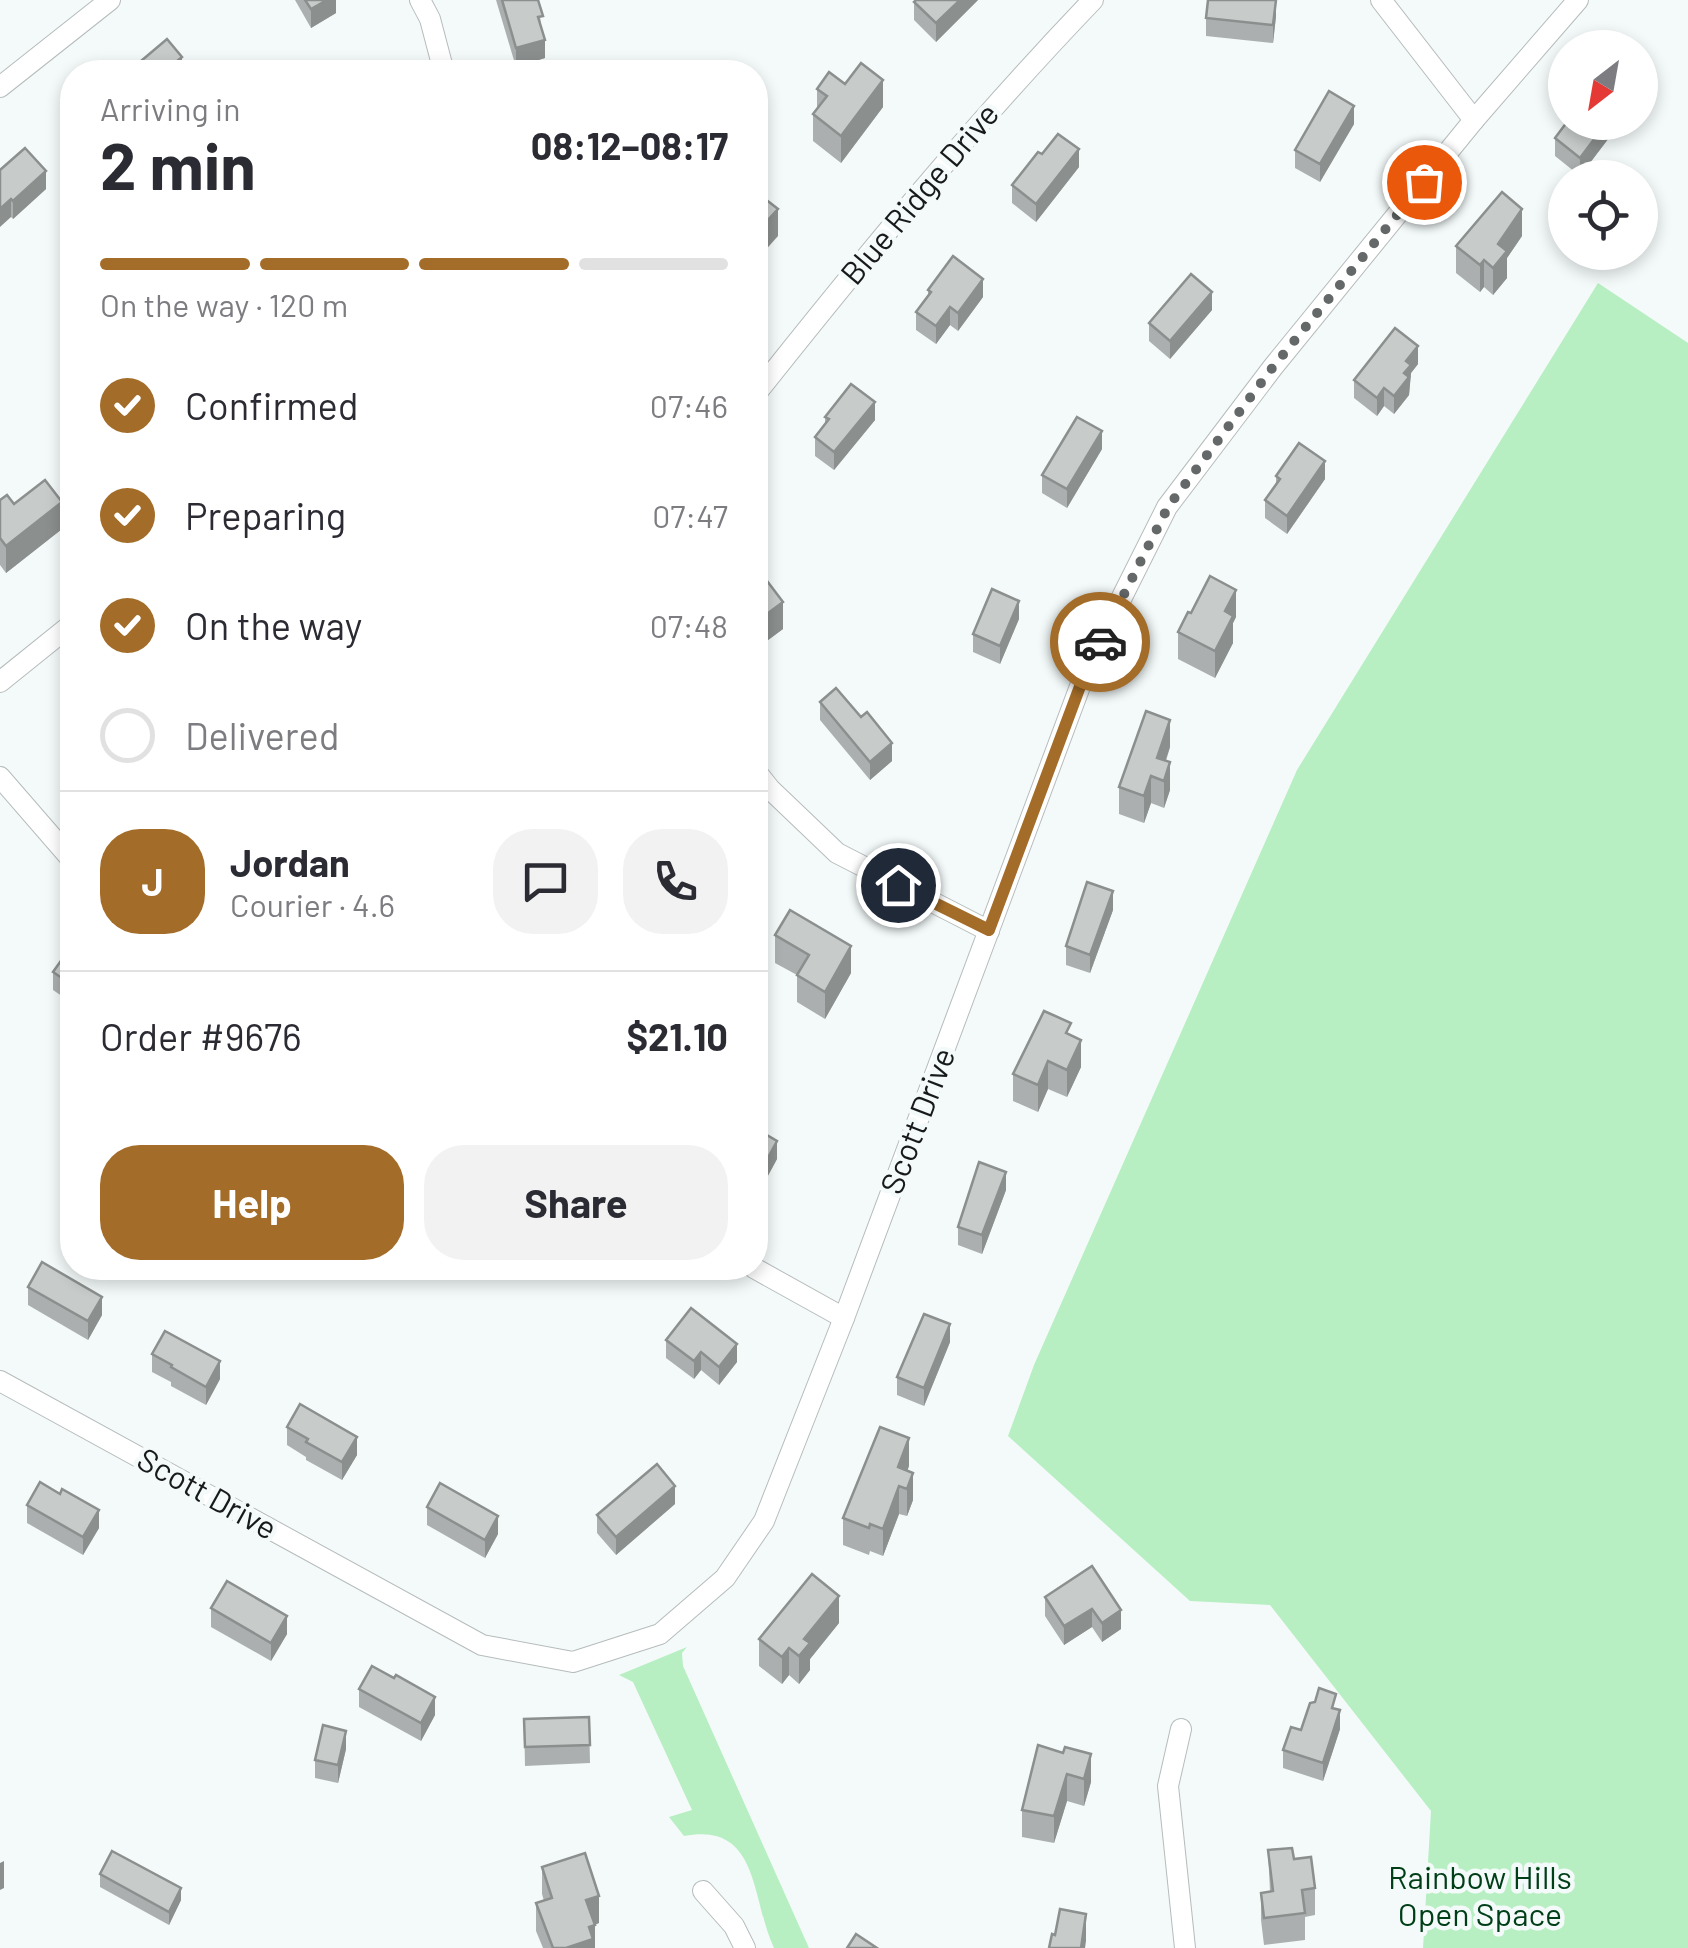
<!DOCTYPE html>
<meta charset="utf-8">
<style>
body{margin:0;font-family:Barlow,sans-serif;background:#f2f2f3;color:#2b2b33;height:100vh;display:flex;flex-direction:column;font-size:38px;white-space:nowrap}
*{box-sizing:border-box;margin:0}
p{font-size:32px;color:#7c7c81}
.icon{flex:none;width:55px;height:55px;fill:none;stroke:currentColor;stroke-width:2;stroke-linecap:round;stroke-linejoin:round}
.map{position:relative;flex:1;overflow:hidden}
.side{position:absolute;left:60px;top:60px;width:708px;height:1220px;display:flex;flex-direction:column;background:#fff;border-radius:40px;box-shadow:0 5px 15px #0003}
.side>*{flex:none}
.needle{width:65px;rotate:211deg}
.buttons{position:absolute;left:1548px;top:30px;display:grid;gap:20px}
.buttons a{display:grid;place-items:center;width:110px;height:110px;border-radius:50%;background:#fff;box-shadow:0 5px 15px #0003;font-size:50px}
.pin{position:absolute;display:grid;place-items:center;width:85px;height:85px;color:#fff;margin:-42px;border:5px solid #fff;border-radius:50%;box-shadow:0 2px 10px #0007}
.courier{position:absolute;display:grid;place-items:center;width:100px;height:100px;margin:-50px;border:8px solid #a36c28;border-radius:50%;background:#fff;color:#222;box-shadow:0 2px 12px #0007}
.summary em{font-style:normal;font-weight:700}
.summary div{display:flex;flex-direction:column-reverse}
.summary{display:flex;align-items:center;justify-content:space-between;height:170px;padding:0 40px}
h1{font-size:65px;font-weight:700;line-height:75px}
.bar{display:grid;grid-template-columns:repeat(4,1fr);gap:15px 10px;align-content:center;height:120px;padding:0 40px}
.bar i{height:12px;border-radius:8px;background:#e1e1e2}
.bar .on{background:#a36c28}
.bar p{grid-column:span 4}
.line{display:flex;align-items:center;gap:25px;padding:0 40px;border-top:2px solid #e1e1e2}
.line div{flex:1}
.round{display:grid;place-items:center;flex:none;width:105px;height:105px;border-radius:40px;background:#f2f2f3}
ol{padding:0 40px;list-style:none}
li{display:flex;align-items:center;gap:30px;height:110px}
li p{margin-inline-start:auto}
li .icon{padding:10px;border-radius:50%;background:#a36c28;color:#fff;stroke-width:4}
li:last-child{color:#7c7c81}
li i{width:55px;height:55px;border:5px solid #e1e1e2;border-radius:50%}
.button{display:flex;gap:20px;margin-top:auto;padding:20px 40px}
.button a{flex:1;height:115px;border-radius:40px;background:#a36c28;color:#fff;font-size:40px;font-weight:700;line-height:115px;text-align:center}
.button a+a{background:#f2f2f3;color:#2b2b33}
.map>svg:first-child{display:block}
</style>
<div class="map">
<svg width="1688" height="1948" viewBox="0 0 1688 1948">
<rect width="100%" height="100%" fill="#f4fafa"/>
<!-- green -->
<g fill="#b7efc2">
<polygon points="1598,283 1688,343 1688,1948 1423,1948 1431,1811 1270,1605 1190,1601 1008,1436 1034,1365 1297,770"/>
<path d="M687,1647L682,1653L683,1666L809,1948H774C751,1900 760,1821 684,1836L669,1817L692,1810L633,1682L619,1675Z"/>
</g>
<g fill="none" stroke-linecap="round" stroke-linejoin="round">
<defs>
<g id="street">
<polyline points="420,0 430,19 444,72"/>
<polyline points="1381,0 1474,120"/>
<polyline points="0,87 110,0"/>
<path d="M755,395C863,259 973,125 1093,0"/>
<polyline points="0,682 72,624"/>
<polyline points="755,770 770,789 837,853 989,931"/>
<polyline points="0,777 72,860"/>
<polyline points="754,1268 844,1318"/>
<polyline points="0,1381 482,1645 573,1662 660,1634 725,1578 764,1521 844,1318 1088,665 1167,507 1273,367 1474,120 1578,0"/>
<polyline points="1181,1729 1168,1786 1185,1948"/>
<polyline points="703,1891 734,1926 745,1948"/>
</g>
</defs>
<!-- street casing -->
<use href="#street" stroke="#b6bcbc" stroke-width="22"/>
<!-- street -->
<use href="#street" stroke="#fff" stroke-width="20"/>
</g>
<!-- wall -->
<g fill="#abafaf">
<polygon points="295,0 336,0 336,13 311,28"/>
<polygon points="496,0 538,0 545,58 516,67"/>
<polygon points="978,0 936,42 914,20 914,2"/>
<polygon points="1276,16 1273,43 1206,36 1206,18"/>
<polygon points="845,84 883,107 841,163 813,141 813,114 817,109 817,89"/>
<polygon points="1567,122 1621,122 1580,176 1555,156 1555,138"/>
<polygon points="1354,124 1320,182 1295,168 1295,150"/>
<polygon points="1042,154 1079,167 1036,222 1012,203 1012,185"/>
<polygon points="0,170 46,189 13,219 11,217"/>
<polygon points="1522,236 1507,258 1507,278 1493,295 1484,287 1480,292 1456,273 1456,246"/>
<polygon points="928,290 983,297 958,331 950,325 936,344 916,330 916,312 928,297"/>
<polygon points="1212,310 1170,359 1149,341 1149,323"/>
<polygon points="1418,364 1411,373 1409,395 1394,414 1384,406 1377,416 1354,398 1354,380"/>
<polygon points="825,417 875,420 834,470 815,456 815,437 825,424"/>
<polygon points="1102,449 1067,508 1042,493 1042,475"/>
<polygon points="1276,476 1325,479 1287,534 1265,518 1265,500 1276,484"/>
<polygon points="0,500 14,504 62,529 6,573 0,565"/>
<polygon points="755,565 783,629 760,646 755,639"/>
<polygon points="1236,617 1233,623 1233,643 1215,678 1178,659 1178,632"/>
<polygon points="1019,619 1000,664 973,652 973,634"/>
<polygon points="820,702 861,717 892,761 870,780 820,720"/>
<polygon points="1170,747 1166,761 1170,790 1164,808 1151,803 1144,823 1119,814 1119,787"/>
<polygon points="1113,910 1090,973 1066,965 1066,946"/>
<polygon points="775,935 851,973 825,1019 797,1002 797,975 775,963"/>
<polygon points="72,961 72,1003 53,990 53,972"/>
<polygon points="1071,1035 1081,1067 1067,1097 1048,1089 1038,1112 1013,1101 1013,1074"/>
<polygon points="755,1128 777,1159 764,1183 755,1178"/>
<polygon points="1006,1190 982,1254 958,1245 958,1227"/>
<polygon points="28,1287 102,1315 88,1340 28,1305"/>
<polygon points="666,1340 737,1362 719,1385 701,1370 694,1379 666,1358"/>
<polygon points="950,1342 924,1406 897,1395 897,1377"/>
<polygon points="152,1354 220,1379 206,1405 171,1386 171,1382 152,1372"/>
<polygon points="287,1427 357,1455 342,1480 306,1460 306,1457 287,1445"/>
<polygon points="909,1466 907,1471 913,1500 907,1516 899,1514 883,1556 870,1551 869,1555 843,1545 843,1518"/>
<polygon points="60,1494 99,1528 83,1555 27,1523 27,1505"/>
<polygon points="675,1504 616,1555 597,1533 597,1515"/>
<polygon points="427,1507 498,1534 485,1558 427,1525"/>
<polygon points="1045,1597 1121,1610 1121,1629 1102,1642 1092,1627 1064,1645 1045,1616"/>
<polygon points="211,1608 287,1634 271,1661 211,1627"/>
<polygon points="839,1623 810,1659 810,1670 799,1684 789,1675 782,1684 759,1666 759,1639"/>
<polygon points="394,1678 435,1715 421,1741 359,1707 359,1689"/>
<polygon points="1336,1709 1340,1729 1323,1781 1283,1768 1283,1750 1301,1730"/>
<polygon points="589,1717 590,1763 525,1766 524,1719"/>
<polygon points="1038,1745 1091,1782 1084,1806 1067,1801 1054,1843 1022,1837 1022,1810"/>
<polygon points="346,1749 338,1783 315,1778 315,1760"/>
<polygon points="1268,1850 1294,1859 1315,1888 1315,1915 1305,1917 1305,1940 1264,1945 1261,1920 1261,1893 1270,1892"/>
<polygon points="542,1867 599,1923 595,1925 595,1948 543,1948 536,1931 536,1903 544,1901 542,1894"/>
<polygon points="100,1874 181,1900 169,1925 100,1887"/>
</g>
<!-- shaded-wall -->
<g fill="#8b8f8e">
<polygon points="327,0 336,0 336,13 311,28 311,9"/>
<polygon points="960,0 978,0 936,42 936,23"/>
<polygon points="1276,0 1276,16 1273,43 1273,25"/>
<polygon points="545,40 545,58 516,67 516,48"/>
<polygon points="182,57 182,72 166,72 166,70"/>
<polygon points="883,80 883,107 841,163 841,136"/>
<polygon points="1354,106 1354,124 1320,182 1320,164"/>
<polygon points="1607,122 1621,122 1580,176 1580,158"/>
<polygon points="1079,149 1079,167 1036,222 1036,204"/>
<polygon points="46,171 46,189 13,219 13,201"/>
<polygon points="11,199 11,217 0,227 0,209"/>
<polygon points="778,209 778,236 755,262 755,234"/>
<polygon points="1522,209 1522,236 1507,258 1507,278 1493,295 1493,268 1498,244"/>
<polygon points="1484,260 1484,287 1480,292 1480,265"/>
<polygon points="983,279 983,297 958,331 958,313"/>
<polygon points="1212,292 1212,310 1170,359 1170,341"/>
<polygon points="950,307 950,325 936,344 936,326"/>
<polygon points="1418,346 1418,364 1411,373 1409,395 1394,414 1394,396 1406,361"/>
<polygon points="1384,388 1384,406 1377,416 1377,398"/>
<polygon points="875,402 875,420 834,470 834,452"/>
<polygon points="1102,431 1102,449 1067,508 1067,489"/>
<polygon points="1325,461 1325,479 1287,534 1287,516"/>
<polygon points="62,502 62,529 6,573 6,546"/>
<polygon points="1236,590 1236,617 1233,623 1233,643 1215,678 1215,651 1225,611"/>
<polygon points="1019,601 1019,619 1000,664 1000,646"/>
<polygon points="783,602 783,629 760,646 760,619"/>
<polygon points="1170,720 1170,747 1159,779 1157,758"/>
<polygon points="892,743 892,761 870,780 870,762"/>
<polygon points="1170,762 1170,790 1164,808 1164,781"/>
<polygon points="1151,776 1151,803 1144,823 1144,796"/>
<polygon points="1113,891 1113,910 1090,973 1090,955"/>
<polygon points="851,946 851,973 825,1019 825,992"/>
<polygon points="1081,1040 1081,1067 1067,1097 1067,1070"/>
<polygon points="1048,1061 1048,1089 1038,1112 1038,1085"/>
<polygon points="777,1141 777,1159 764,1183 764,1165"/>
<polygon points="1006,1172 1006,1190 982,1254 982,1235"/>
<polygon points="102,1297 102,1315 88,1340 88,1321"/>
<polygon points="950,1324 950,1342 924,1406 924,1388"/>
<polygon points="737,1344 737,1362 719,1385 719,1367"/>
<polygon points="701,1352 701,1370 694,1379 694,1361"/>
<polygon points="220,1361 220,1379 206,1405 206,1387"/>
<polygon points="357,1437 357,1455 342,1480 342,1462"/>
<polygon points="909,1438 909,1466 901,1487 899,1486 899,1514 883,1556 883,1529 898,1467"/>
<polygon points="913,1473 913,1500 907,1516 907,1489"/>
<polygon points="675,1486 675,1504 616,1555 616,1537"/>
<polygon points="99,1510 99,1528 83,1555 83,1537"/>
<polygon points="498,1516 498,1534 485,1558 485,1540"/>
<polygon points="839,1596 839,1623 810,1659 810,1670 799,1684 799,1656 804,1639"/>
<polygon points="1092,1609 1092,1627 1064,1645 1064,1626"/>
<polygon points="1121,1610 1121,1629 1102,1642 1102,1623"/>
<polygon points="287,1616 287,1634 271,1661 271,1643"/>
<polygon points="789,1648 789,1675 782,1684 782,1657"/>
<polygon points="435,1697 435,1715 421,1741 421,1723"/>
<polygon points="1340,1710 1340,1729 1323,1781 1323,1763"/>
<polygon points="346,1731 346,1749 338,1783 338,1765"/>
<polygon points="1091,1754 1091,1782 1084,1806 1084,1779"/>
<polygon points="1067,1774 1067,1801 1054,1843 1054,1816"/>
<polygon points="4,1861 4,1888 0,1890 0,1863"/>
<polygon points="181,1888 181,1900 169,1925 169,1912"/>
<polygon points="599,1896 599,1923 590,1926 595,1925 595,1948 566,1948 586,1900"/>
<polygon points="1086,1914 1086,1941 1085,1948 1081,1948"/>
</g>
<!-- building -->
<g fill="#c7cccb" stroke="#8b8f8e" stroke-width="2.5">
<polygon points="305,0 327,0 311,9"/>
<polygon points="502,0 538,0 543,16 538,17 545,40 516,48"/>
<polygon points="916,0 960,0 936,23 914,2"/>
<polygon points="1208,0 1276,0 1273,25 1206,18"/>
<polygon points="167,39 182,57 166,70 167,72 128,72"/>
<polygon points="861,63 883,80 841,136 813,114 827,96 817,89 829,72 845,84"/>
<polygon points="1329,91 1354,106 1320,164 1295,150"/>
<polygon points="1567,122 1607,122 1580,158 1555,138"/>
<polygon points="1058,134 1079,149 1036,204 1012,185 1038,152 1042,154"/>
<polygon points="25,148 46,171 13,201 11,199 0,209 0,170"/>
<polygon points="755,191 778,209 755,234"/>
<polygon points="1502,192 1522,209 1498,244 1507,251 1493,268 1484,260 1480,265 1456,246"/>
<polygon points="953,256 983,279 958,313 950,307 936,326 916,312 931,292 928,290"/>
<polygon points="1191,274 1212,292 1170,341 1149,323"/>
<polygon points="1395,328 1418,346 1406,361 1411,365 1404,373 1409,377 1394,396 1384,388 1377,398 1354,380"/>
<polygon points="851,384 875,402 834,452 815,437 829,419 825,417"/>
<polygon points="1077,417 1102,431 1067,489 1042,475"/>
<polygon points="1299,443 1325,461 1287,516 1265,500 1280,479 1276,476"/>
<polygon points="45,480 62,502 6,546 0,538 0,500 7,495 14,504"/>
<polygon points="755,565 783,602 760,619 755,612"/>
<polygon points="1210,576 1236,590 1225,611 1233,616 1215,651 1178,632 1188,612 1191,613"/>
<polygon points="992,589 1019,601 1000,646 973,634"/>
<polygon points="836,688 861,717 867,712 892,743 870,762 820,702"/>
<polygon points="1146,711 1170,720 1157,758 1170,762 1164,781 1151,776 1144,796 1119,787"/>
<polygon points="1087,882 1113,891 1090,955 1066,946"/>
<polygon points="790,910 851,946 825,992 797,975 809,955 775,935"/>
<polygon points="65,955 72,961 72,985 53,972"/>
<polygon points="1044,1011 1071,1023 1066,1033 1081,1040 1067,1070 1048,1061 1038,1085 1013,1074"/>
<polygon points="755,1128 777,1141 764,1165 755,1160"/>
<polygon points="979,1162 1006,1172 982,1235 958,1227"/>
<polygon points="42,1262 102,1297 88,1321 28,1287"/>
<polygon points="691,1308 737,1344 719,1367 701,1352 694,1361 666,1340"/>
<polygon points="924,1314 950,1324 924,1388 897,1377"/>
<polygon points="165,1331 220,1361 206,1387 171,1367 172,1365 152,1354"/>
<polygon points="300,1404 357,1437 342,1462 306,1442 308,1439 287,1427"/>
<polygon points="880,1427 909,1438 898,1467 913,1473 907,1489 899,1486 883,1529 870,1524 869,1528 843,1518"/>
<polygon points="657,1464 675,1486 616,1537 597,1515"/>
<polygon points="40,1482 60,1494 62,1489 99,1510 83,1537 27,1505"/>
<polygon points="440,1483 498,1516 485,1540 427,1507"/>
<polygon points="1092,1566 1121,1610 1102,1623 1092,1609 1064,1626 1045,1597"/>
<polygon points="812,1574 839,1596 804,1639 810,1643 799,1656 789,1648 782,1657 759,1639"/>
<polygon points="227,1581 287,1616 271,1643 211,1608"/>
<polygon points="372,1666 394,1678 396,1675 435,1697 421,1723 359,1689"/>
<polygon points="1319,1688 1336,1694 1332,1708 1340,1710 1323,1763 1283,1750 1291,1727 1301,1730 1310,1703 1315,1702"/>
<polygon points="589,1717 590,1745 525,1747 524,1719"/>
<polygon points="323,1725 346,1731 338,1765 315,1760"/>
<polygon points="1038,1745 1063,1753 1065,1747 1091,1754 1084,1779 1067,1774 1054,1816 1022,1810"/>
<polygon points="1292,1848 1294,1859 1311,1857 1315,1888 1302,1890 1305,1913 1264,1918 1261,1893 1273,1891 1268,1850"/>
<polygon points="112,1851 181,1888 169,1912 100,1874"/>
<polygon points="585,1853 599,1896 586,1900 595,1925 589,1927 593,1939 566,1948 553,1948 536,1903 552,1898 542,1867"/>
<polygon points="1060,1909 1086,1914 1081,1948 1049,1948 1052,1934 1055,1935"/>
<polygon points="856,1934 877,1948 847,1948"/>
</g>
<g fill="none" stroke-linecap="round" stroke-linejoin="round">
<!-- done -->
<polyline stroke="#646868" stroke-width="10" stroke-dasharray="0 18" points="1100,642 1168,507 1273,367 1424,182"/>
<!-- route -->
<polyline stroke="#a36c28" stroke-width="12" points="898,885 989,930 1088,665 1100,642"/>
</g>
<g text-anchor="middle" stroke-width="9" stroke-linejoin="round" paint-order="stroke">
<!-- street labels -->
<g font-size="32" fill="#17191a" stroke="#f4fafa">
<text transform="translate(920 194) rotate(-50)" y="11">Blue Ridge Drive</text>
<text transform="translate(918 1121) rotate(-69)" y="11">Scott Drive</text>
<text transform="translate(207 1494) rotate(29)" y="11">Scott Drive</text>
</g>
<!-- park labels -->
<g font-size="32" fill="#003e18" stroke="#f4fafa">
<text x="1480" y="1889">Rainbow Hills<tspan x="1480" dy="37">Open Space</tspan></text>
</g>
</g>
</svg>
<div class="buttons">
<a><svg class="needle" viewBox="-14 -14 28 28"><path d="M0-13l5 13h-10z" fill="#e53935"/><path d="M0 13l5-13h-10z" fill="#7c7c81"/></svg></a>
<a><svg class="icon" aria-label="locate" viewBox="0 0 24 24"><circle cx="12" cy="12" r="6"/><path d="M12 2v4M12 18v4M2 12h4M18 12h4"/></svg></a>
</div>
<div class="pin" style="left:1424px;top:182px;background:#ea580c"><svg class="icon" aria-label="bag" viewBox="0 0 24 24"><path d="M5 8h14l-1 12H6zM9 8a3 3 0 0 1 6 0"/></svg></div>
<div class="pin" style="left:898px;top:885px;background:#1f2937"><svg class="icon" aria-label="home" viewBox="0 0 24 24"><path d="M3 11l9-7 9 7M6 9v11h12V9"/></svg></div>
<div class="courier" style="left:1100px;top:642px"><svg class="icon" aria-label="car" viewBox="0 0 24 24"><path d="M5 17H2v-5l4-1 3-4h7l3 4 3 1v5h-3M9 17h6M6 11h13"/><circle cx="7" cy="17" r="2"/><circle cx="17" cy="17" r="2"/></svg></div>
<section class="side">
<div class="summary"><div><h1>2 min</h1><p>Arriving in</p></div><em>08:12–08:17</em></div>
<div class="bar"><i class="on"></i><i class="on"></i><i class="on"></i><i></i><p>On the way · 120 m</p></div>
<ol>
<li><svg class="icon" aria-label="check" viewBox="0 0 24 24"><path d="M5 12l5 5 9-10"/></svg>Confirmed<p>07:46</p></li>
<li><svg class="icon" aria-label="check" viewBox="0 0 24 24"><path d="M5 12l5 5 9-10"/></svg>Preparing<p>07:47</p></li>
<li><svg class="icon" aria-label="check" viewBox="0 0 24 24"><path d="M5 12l5 5 9-10"/></svg>On the way<p>07:48</p></li>
<li><i></i>Delivered</li>
</ol>
<div class="line" style="height:180px"><b class="round" style="background:#a36c28;color:#fff">J</b><div><b>Jordan</b><p>Courier · 4.6</p></div><a class="round"><svg class="icon" aria-label="chat" viewBox="0 0 24 24"><path d="M4 5h16v11H9l-5 4z"/></svg></a><a class="round"><svg class="icon" aria-label="phone" viewBox="0 0 24 24"><path d="M5 4h4l2 5-3 2q2 4 5 5l2-3 5 2v4C11 20 4 13 5 4z"/></svg></a></div>
<div class="line" style="height:130px"><div>Order #9676</div><b>$21.10</b></div>
<div class="button"><a>Help</a><a>Share</a></div>
</section>
</div>
